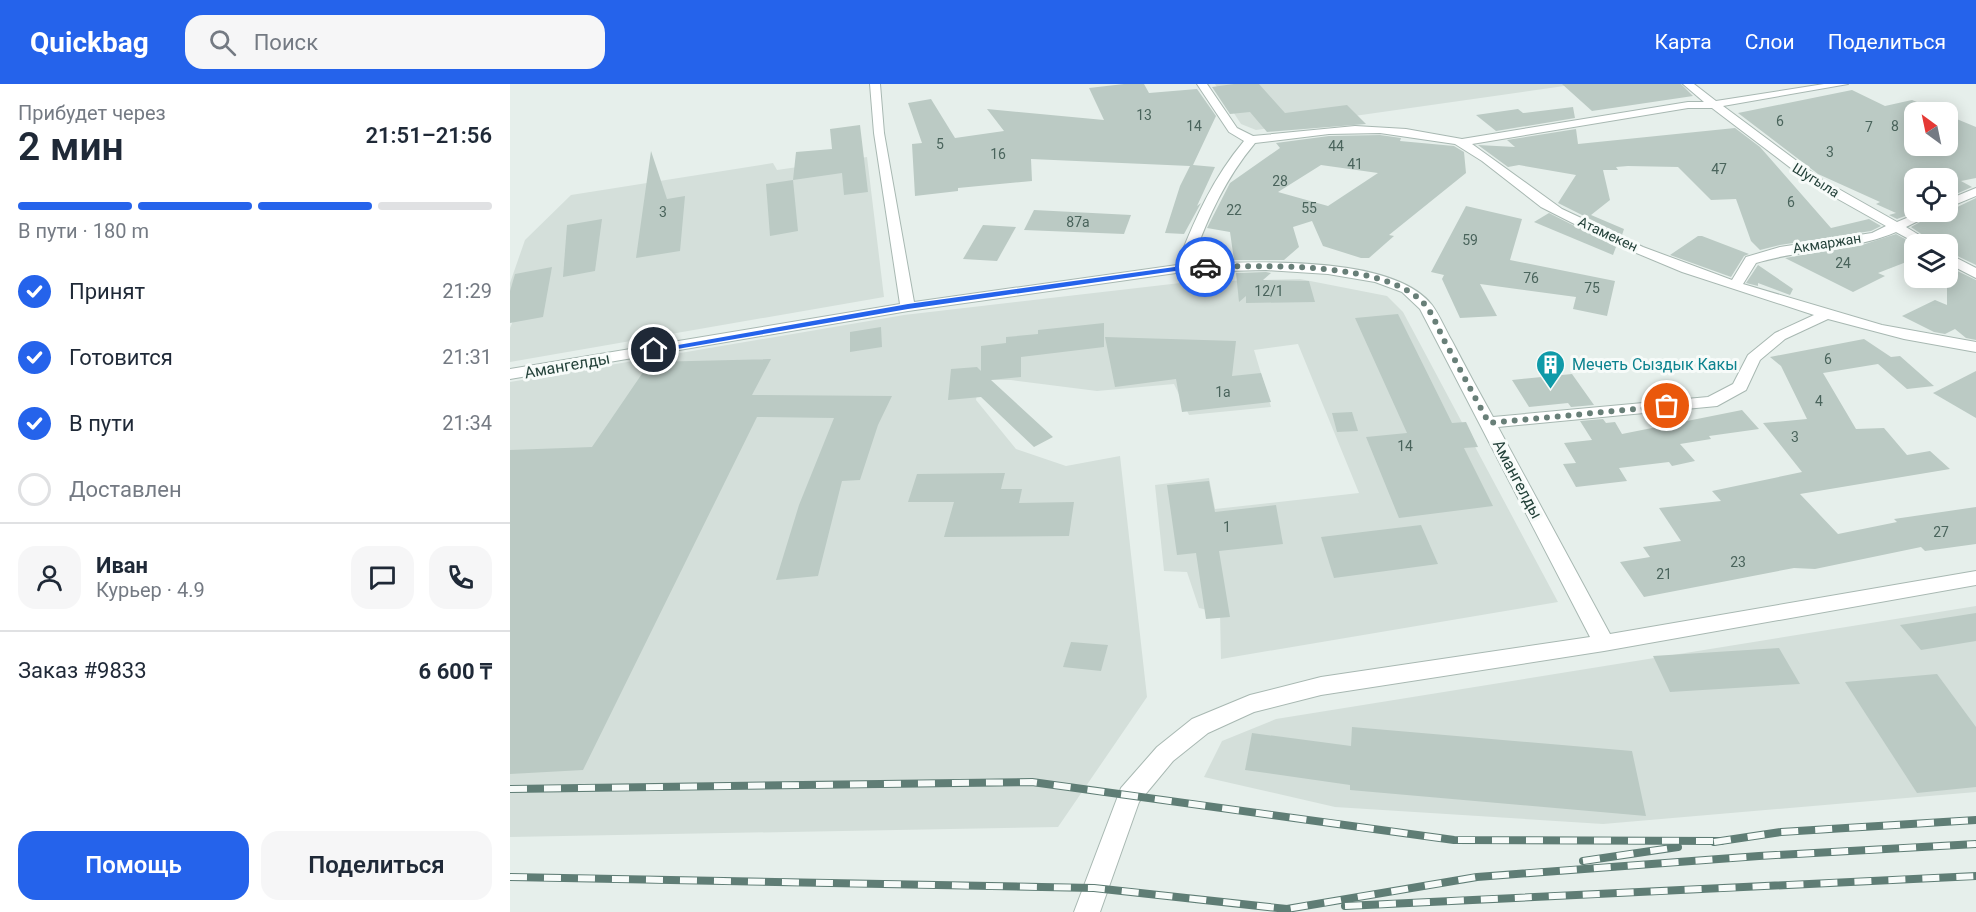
<!DOCTYPE html>
<html lang="ru">
<meta charset="utf-8">
<style>
body{margin:0;font-family:Roboto,sans-serif;background:#f6f6f7;color:#1f2937;height:100vh;display:flex;flex-direction:column;font-size:22px;white-space:nowrap}
*{box-sizing:border-box;margin:0}
p{font-size:20px;color:#747a83}
.icon{flex:none;width:33px;height:33px;fill:none;stroke:currentColor;stroke-width:2;stroke-linecap:round;stroke-linejoin:round}
.map{position:relative;flex:1;overflow:hidden}
.drawer{display:flex;flex-direction:column;background:#fff;width:510px}
.drawer>*{flex:none}
.needle{width:39px;rotate:327deg}
.tools{position:absolute;left:1394px;top:18px;display:grid;gap:12px}
.tools a{display:grid;place-items:center;width:54px;height:54px;border-radius:12px;background:#fff;box-shadow:0 3px 15px #0003;font-size:30px}
.pin{position:absolute;display:grid;place-items:center;width:51px;height:51px;color:#fff;margin:-26px;border:3px solid #fff;border-radius:50%;box-shadow:0 2px 6px #0007}
.courier{position:absolute;display:grid;place-items:center;width:60px;height:60px;margin:-30px;border:4px solid #2563eb;border-radius:50%;background:#fff;color:#222;box-shadow:0 2px 8px #0007}
.overview em{font-style:normal;font-weight:600}
.overview div{display:flex;flex-direction:column-reverse}
.overview{display:flex;align-items:center;justify-content:space-between;height:102px;padding:0 18px}
h1{font-size:39px;font-weight:600;line-height:45px}
.bar{display:grid;grid-template-columns:repeat(4,1fr);gap:9px 6px;align-content:center;height:72px;padding:0 18px}
.bar i{height:8px;border-radius:4px;background:#e0e1e3}
.bar .on{background:#2563eb}
.bar p{grid-column:span 4}
.line{display:flex;align-items:center;gap:15px;padding:0 18px;border-top:2px solid #e0e1e3}
.line div{flex:1}
.round{display:grid;place-items:center;flex:none;width:63px;height:63px;border-radius:18px;background:#f6f6f7}
ol{padding:0 18px;list-style:none}
li{display:flex;align-items:center;gap:18px;height:66px}
li p{margin-inline-start:auto}
li .icon{padding:6px;border-radius:50%;background:#2563eb;color:#fff;stroke-width:4}
li:last-child{color:#747a83}
li i{width:33px;height:33px;border:3px solid #e0e1e3;border-radius:50%}
.primary-button{display:flex;gap:12px;margin-top:auto;padding:12px 18px}
.primary-button a{flex:1;height:69px;border-radius:18px;background:#2563eb;color:#fff;font-size:24px;font-weight:600;line-height:69px;text-align:center}
.primary-button a+a{background:#f6f6f7;color:#1f2937}
header{display:flex;align-items:center;gap:36px;box-sizing:border-box;height:84px;padding:0 30px;background:#2563eb;color:#fff}
header strong{font-size:28px}
nav{display:flex;gap:33px;margin-inline-start:auto;font-size:21px}
.search{width:420px;height:54px;background:#f6f6f7;display:flex;align-items:center;gap:15px;box-sizing:border-box;padding:0 21px;border-radius:18px;color:#747a83;font-size:22px}
main{display:flex;flex:1;min-height:0}
.map>svg:first-child{display:block}
</style>
<header>
<strong>Quickbag</strong>
<div class="search"><svg class="icon" aria-label="search" viewBox="0 0 24 24"><circle cx="10" cy="10" r="6"/><path d="M15 15l6 6"/></svg>Поиск</div>
<nav><a>Карта</a><a>Слои</a><a>Поделиться</a></nav>
</header>
<main>
<section class="drawer">
<div class="overview"><div><h1>2 мин</h1><p>Прибудет через</p></div><em>21:51–21:56</em></div>
<div class="bar"><i class="on"></i><i class="on"></i><i class="on"></i><i></i><p>В пути · 180 m</p></div>
<ol>
<li><svg class="icon" aria-label="check" viewBox="0 0 24 24"><path d="M5 12l5 5 9-10"/></svg>Принят<p>21:29</p></li>
<li><svg class="icon" aria-label="check" viewBox="0 0 24 24"><path d="M5 12l5 5 9-10"/></svg>Готовится<p>21:31</p></li>
<li><svg class="icon" aria-label="check" viewBox="0 0 24 24"><path d="M5 12l5 5 9-10"/></svg>В пути<p>21:34</p></li>
<li><i></i>Доставлен</li>
</ol>
<div class="line" style="height:108px"><a class="round"><svg class="icon" aria-label="person" viewBox="0 0 24 24"><circle cx="12" cy="8" r="4"/><path d="M4 21q1-7 8-7t8 7"/></svg></a><div><b>Иван</b><p>Курьер · 4.9</p></div><a class="round"><svg class="icon" aria-label="chat" viewBox="0 0 24 24"><path d="M4 5h16v11H9l-5 4z"/></svg></a><a class="round"><svg class="icon" aria-label="phone" viewBox="0 0 24 24"><path d="M5 4h4l2 5-3 2q2 4 5 5l2-3 5 2v4C11 20 4 13 5 4z"/></svg></a></div>
<div class="line" style="height:78px"><div>Заказ #9833</div><b>6 600 ₸</b></div>
<div class="primary-button"><a>Помощь</a><a>Поделиться</a></div>
</section>
<div class="map">
<svg width="1466" height="828" viewBox="0 0 1466 828">
<rect width="100%" height="100%" fill="#e6efeb"/>
<!-- built -->
<g fill="#d4dfda">
<polygon points="705,0 1068,0 746,46 731,40"/>
<polygon points="357,73 374,213 0,278 0,244 5,232 0,232 0,199 15,156 61,111 263,79 267,86"/>
<polygon points="790,195 877,212 893,228 1048,518 711,575 710,529 689,524 677,488 654,487 645,401 699,394 705,425 849,409 788,260 744,266 761,323 679,331 664,300 587,307 501,296 470,296 466,316 506,365 556,382 610,372 637,613 548,743 0,753 0,298 394,231 679,198"/>
<polygon points="1466,522 1466,708 1093,740 825,723 694,693 712,657 766,635"/>
</g>
<!-- building -->
<g fill="#bbcac4" fill-rule="evenodd">
<polygon points="614,0 634,0 639,9 687,5 706,32 683,81 705,83 687,122 691,119 674,150 655,149 670,102 680,82 521,75 522,97 448,104 448,107 405,112 402,60 412,59 398,19 421,15 445,54 494,47 477,25 594,36 579,4"/>
<polygon points="724,0 749,0 775,29 837,21 856,40 757,48 740,28 720,30 702,3"/>
<polygon points="1052,0 1171,0 1183,12 1082,27"/>
<polygon points="1342,6 1375,22 1402,16 1432,28 1404,28 1404,62 1437,62 1437,31 1466,43 1466,94 1451,97 1462,103 1437,114 1437,94 1404,94 1404,128 1406,128 1387,135 1379,131 1386,129 1366,120 1370,118 1308,90 1228,29"/>
<polygon points="1063,23 1065,34 986,47 966,31 1008,25 1013,29"/>
<polygon points="350,41 358,108 334,111 332,89 283,96 288,147 260,152 256,100 283,96 286,68 322,65 320,45"/>
<polygon points="1225,44 1250,63 1321,144 1359,135 1371,142 1361,147 1270,161 1250,166 1241,157 1226,115 1201,116 1168,83 1118,82 1106,83 1108,86 1093,86 1100,116 1081,131 1114,145 1112,151 1048,119 1066,91 1009,81 998,83 968,61 1005,63 997,56 1066,45 1068,60"/>
<path d="M870,51L891,54L890,57L944,62L954,68L956,89L879,151L884,152L859,174H851L813,162L802,137L783,143L789,163L774,176H724L720,148L697,144L720,99L770,64L766,59L819,52ZM811,81L868,89L818,122L768,108Z"/>
<polygon points="141,67 157,115 175,112 170,167 126,174"/>
<polygon points="1466,114 1466,181 1437,167 1437,160 1426,160 1401,143 1428,128 1437,128"/>
<polygon points="956,122 1012,135 1000,176 1105,197 1097,232 1063,225 1066,213 970,200 987,232 950,234 932,195 934,191 921,188"/>
<polygon points="524,126 621,131 614,150 514,146"/>
<polygon points="1039,129 1106,163 1103,171 1024,138"/>
<polygon points="92,135 85,187 53,193 57,141"/>
<polygon points="473,141 506,143 487,177 453,175"/>
<polygon points="1386,150 1404,160 1404,175 1368,189 1375,192 1343,208 1275,174 1352,161"/>
<polygon points="1188,152 1192,152 1239,170 1234,172 1221,193 1160,171"/>
<polygon points="1248,181 1283,205 1280,211 1248,199 1248,202 1236,199"/>
<polygon points="1437,182 1466,196 1466,256 1456,254 1445,245 1435,250 1424,248 1392,232 1425,216 1437,221"/>
<polygon points="42,183 33,233 0,239 0,207 5,190"/>
<polygon points="756,188 761,189 753,196 799,197 805,218 736,219 736,212 729,218 726,189"/>
<polygon points="888,230 942,339 956,338 968,363 954,364 983,422 889,434 856,353 897,349 845,234"/>
<polygon points="594,239 594,263 511,273 511,293 481,296 543,353 524,363 471,313 438,316 441,285 467,283 471,287 471,262 496,259 496,253 528,250 528,246"/>
<polygon points="371,243 372,263 340,268 340,248"/>
<polygon points="595,253 726,257 722,292 751,289 761,318 672,328 666,295 605,303"/>
<polygon points="1354,255 1381,273 1390,272 1424,302 1397,305 1368,280 1313,289 1346,345 1374,344 1397,371 1420,367 1440,385 1290,410 1328,450 1387,438 1384,435 1466,423 1466,460 1415,467 1411,463 1305,485 1284,484 1134,513 1110,478 1140,473 1133,463 1171,457 1149,424 1211,417 1202,407 1292,388 1253,339 1297,335 1271,282 1260,273"/>
<polygon points="261,275 242,311 382,312 368,341 350,396 332,397 308,492 266,496 289,421 324,334 247,333 73,686 0,690 0,366 82,363 140,278"/>
<polygon points="1466,287 1466,334 1423,309"/>
<polygon points="1062,290 1084,321 1061,323 1058,319 1019,323 1002,296"/>
<polygon points="1232,326 1249,345 1199,352 1201,355 1170,360 1185,377 1162,382 1159,378 1109,384 1117,397 1066,403 1053,380 1066,379 1054,359 1082,356 1070,337 1093,335 1096,339 1105,338 1112,350"/>
<polygon points="842,328 848,347 827,348 822,329"/>
<polygon points="495,389 491,405 512,405 509,419 564,418 559,452 434,453 444,418 398,418 407,390"/>
<polygon points="699,397 705,428 766,421 773,460 709,467 720,533 696,535 686,469 667,471 657,401"/>
<polygon points="911,441 928,480 824,494 811,453"/>
<polygon points="1466,529 1466,557 1411,566 1390,541"/>
<polygon points="561,558 598,561 591,587 553,583"/>
<polygon points="1269,564 1290,600 1160,608 1143,572"/>
<polygon points="1427,590 1466,643 1466,703 1407,709 1335,598"/>
<polygon points="842,643 1122,667 1136,732 840,706 840,701 735,686 742,649 841,662"/>
</g>
<g fill="none" stroke-linecap="round" stroke-linejoin="round">
<defs>
<g id="minor">
<path d="M360,0H370L374,49L404,218L667,181C684,136 703,94 734,57L719,48L687,0H697L727,44L743,52L845,42L896,45L952,55L1178,18H1194L1173,0H1184L1206,17L1314,0H1338L1213,22L1311,95L1387,138L1411,128H1426L1396,143L1424,160H1408L1386,148C1342,167 1291,165 1246,179L1233,200L1372,241L1466,258V268L1394,255L1318,235L1275,255L1250,276L1236,306L1207,322L988,343L1100,550L1466,487V501L1094,567L811,611L744,628L698,649L663,677L629,718L590,828H564L611,704L647,663L682,635L740,611L811,593L1080,553L910,225L892,208L865,198L818,190L756,186L673,188L398,227L0,295V285L390,220L364,49ZM1178,24H1202L1303,101L1376,142L1362,149L1270,163L1236,173L1222,196L1133,163L1052,125L962,60ZM870,49L945,60L972,77L1031,123L1100,158L1172,188L1304,231L1265,249L1238,271L1223,300L1198,313L983,333C969,308 955,282 942,257C935,245 930,232 922,221C882,170 742,178 681,180C697,135 715,95 745,59L819,50Z"/>
<polygon points="1466,104 1466,112 1437,124 1437,116"/>
<polygon points="1437,169 1466,184 1466,194 1437,179"/>
</g>
</defs>
<!-- minor casing -->
<use href="#minor" stroke="#a8b8b2" stroke-width="2"/>
<!-- minor -->
<use href="#minor" fill="#fff" fill-rule="evenodd"/>
<defs>
<g id="rail">
<polyline points="0,705 522,698 944,756 1211,757"/>
<polyline points="1204,758 1271,748 1466,736"/>
<polyline points="1073,777 1168,763"/>
<polyline points="0,793 584,804 777,825 967,793 1249,772 1466,760"/>
<polyline points="835,822 1466,792"/>
</g>
</defs>
<!-- rail casing -->
<use href="#rail" stroke="#5f7d75" stroke-width="8"/>
<!-- rail -->
<use href="#rail" stroke="#f7fbf9" stroke-width="6" stroke-dasharray="17" stroke-linecap="butt"/>
</g>
<!-- route -->
<polygon fill="#2563eb" points="695,181 698,185 672,186 398,225 144,269 140,266 398,220 672,182"/>
<g fill="none" stroke-linecap="round" stroke-linejoin="round">
<!-- done -->
<path stroke="#687f78" stroke-width="6" stroke-dasharray="0 10.8" d="M695,183C751,182 879,176 916,222C924,232 929,247 935,258C950,285 964,312 979,339L1157,322"/>
</g>
<!-- icons -->
<defs>
<symbol id="building-pin" viewBox="-11 -11 22 30"><path d="M0 17L-7.5 6A9.5 9.5 0 1 1 7.5 6Z" fill="#0f9aa8" stroke="#f7fbf9"/><path d="M-4-6H4V6H1V3H-1V6H-4ZM-2.5-4.3h1.7v1.8h-1.7ZM.8-4.3h1.7v1.8H.8ZM-2.5-1h1.7V.8h-1.7ZM.8-1h1.7V.8H.8Z" fill="#fff"/></symbol>
</defs>
<g fill-rule="evenodd">
<use href="#building-pin" x="1024" y="264" width="33" height="45"/>
</g>
<g text-anchor="middle" stroke-width="6" stroke-linejoin="round" paint-order="stroke">
<!-- number labels -->
<g font-size="14" fill="#4a645c">
<text x="634" y="36">13</text>
<text x="1270" y="42">6</text>
<text x="684" y="47">14</text>
<text x="1385" y="47">8</text>
<text x="1359" y="48">7</text>
<text x="430" y="65">5</text>
<text x="826" y="67">44</text>
<text x="1320" y="73">3</text>
<text x="488" y="75">16</text>
<text x="845" y="85">41</text>
<text x="1209" y="90">47</text>
<text x="770" y="102">28</text>
<text x="1281" y="123">6</text>
<text x="799" y="129">55</text>
<text x="724" y="131">22</text>
<text x="153" y="133">3</text>
<text x="568" y="143">87а</text>
<text x="960" y="161">59</text>
<text x="1333" y="184">24</text>
<text x="1021" y="199">76</text>
<text x="1082" y="209">75</text>
<text x="759" y="212">12/1</text>
<text x="1318" y="280">6</text>
<text x="713" y="313">1а</text>
<text x="1309" y="322">4</text>
<text x="1285" y="358">3</text>
<text x="895" y="367">14</text>
<text x="717" y="448">1</text>
<text x="1431" y="453">27</text>
<text x="1228" y="483">23</text>
<text x="1154" y="495">21</text>
</g>
<!-- far-street labels -->
<g font-size="14" fill="#24423a" stroke="#f7fbf9">
<text transform="translate(1306 96) rotate(32)" y="5">Шугыла</text>
<text transform="translate(1098 150) rotate(25)" y="5">Атамекен</text>
<text transform="translate(1317 159) rotate(-9)" y="5">Акмаржан</text>
</g>
<!-- culture labels -->
<g font-size="16" fill="#0d838f" stroke="#f7fbf9" text-anchor="start">
<text x="1062" y="286">Мечеть Сыздык Какы</text>
</g>
<!-- street labels -->
<g font-size="16" fill="#24423a" stroke="#f7fbf9">
<text transform="translate(57 281) rotate(-10)" y="6">Амангелды</text>
<text transform="translate(1008 395) rotate(62)" y="6">Амангелды</text>
</g>
</g>
</svg>
<div class="tools">
<a><svg class="needle" viewBox="-14 -14 28 28"><path d="M0-13l5 13h-10z" fill="#e53935"/><path d="M0 13l5-13h-10z" fill="#747a83"/></svg></a>
<a><svg class="icon" aria-label="locate" viewBox="0 0 24 24"><circle cx="12" cy="12" r="6"/><path d="M12 2v4M12 18v4M2 12h4M18 12h4"/></svg></a>
<a><svg class="icon" aria-label="layers" viewBox="0 0 24 24"><path d="M12 4l9 5-9 5-9-5zM3 14l9 5 9-5"/></svg></a>
</div>
<div class="pin" style="left:1157px;top:322px;background:#ea580c"><svg class="icon" aria-label="bag" viewBox="0 0 24 24"><path d="M5 8h14l-1 12H6zM9 8a3 3 0 0 1 6 0"/></svg></div>
<div class="pin" style="left:144px;top:266px;background:#1f2937"><svg class="icon" aria-label="home" viewBox="0 0 24 24"><path d="M3 11l9-7 9 7M6 9v11h12V9"/></svg></div>
<div class="courier" style="left:695px;top:183px"><svg class="icon" aria-label="car" viewBox="0 0 24 24"><path d="M5 17H2v-5l4-1 3-4h7l3 4 3 1v5h-3M9 17h6M6 11h13"/><circle cx="7" cy="17" r="2"/><circle cx="17" cy="17" r="2"/></svg></div>
</div>
</main>
